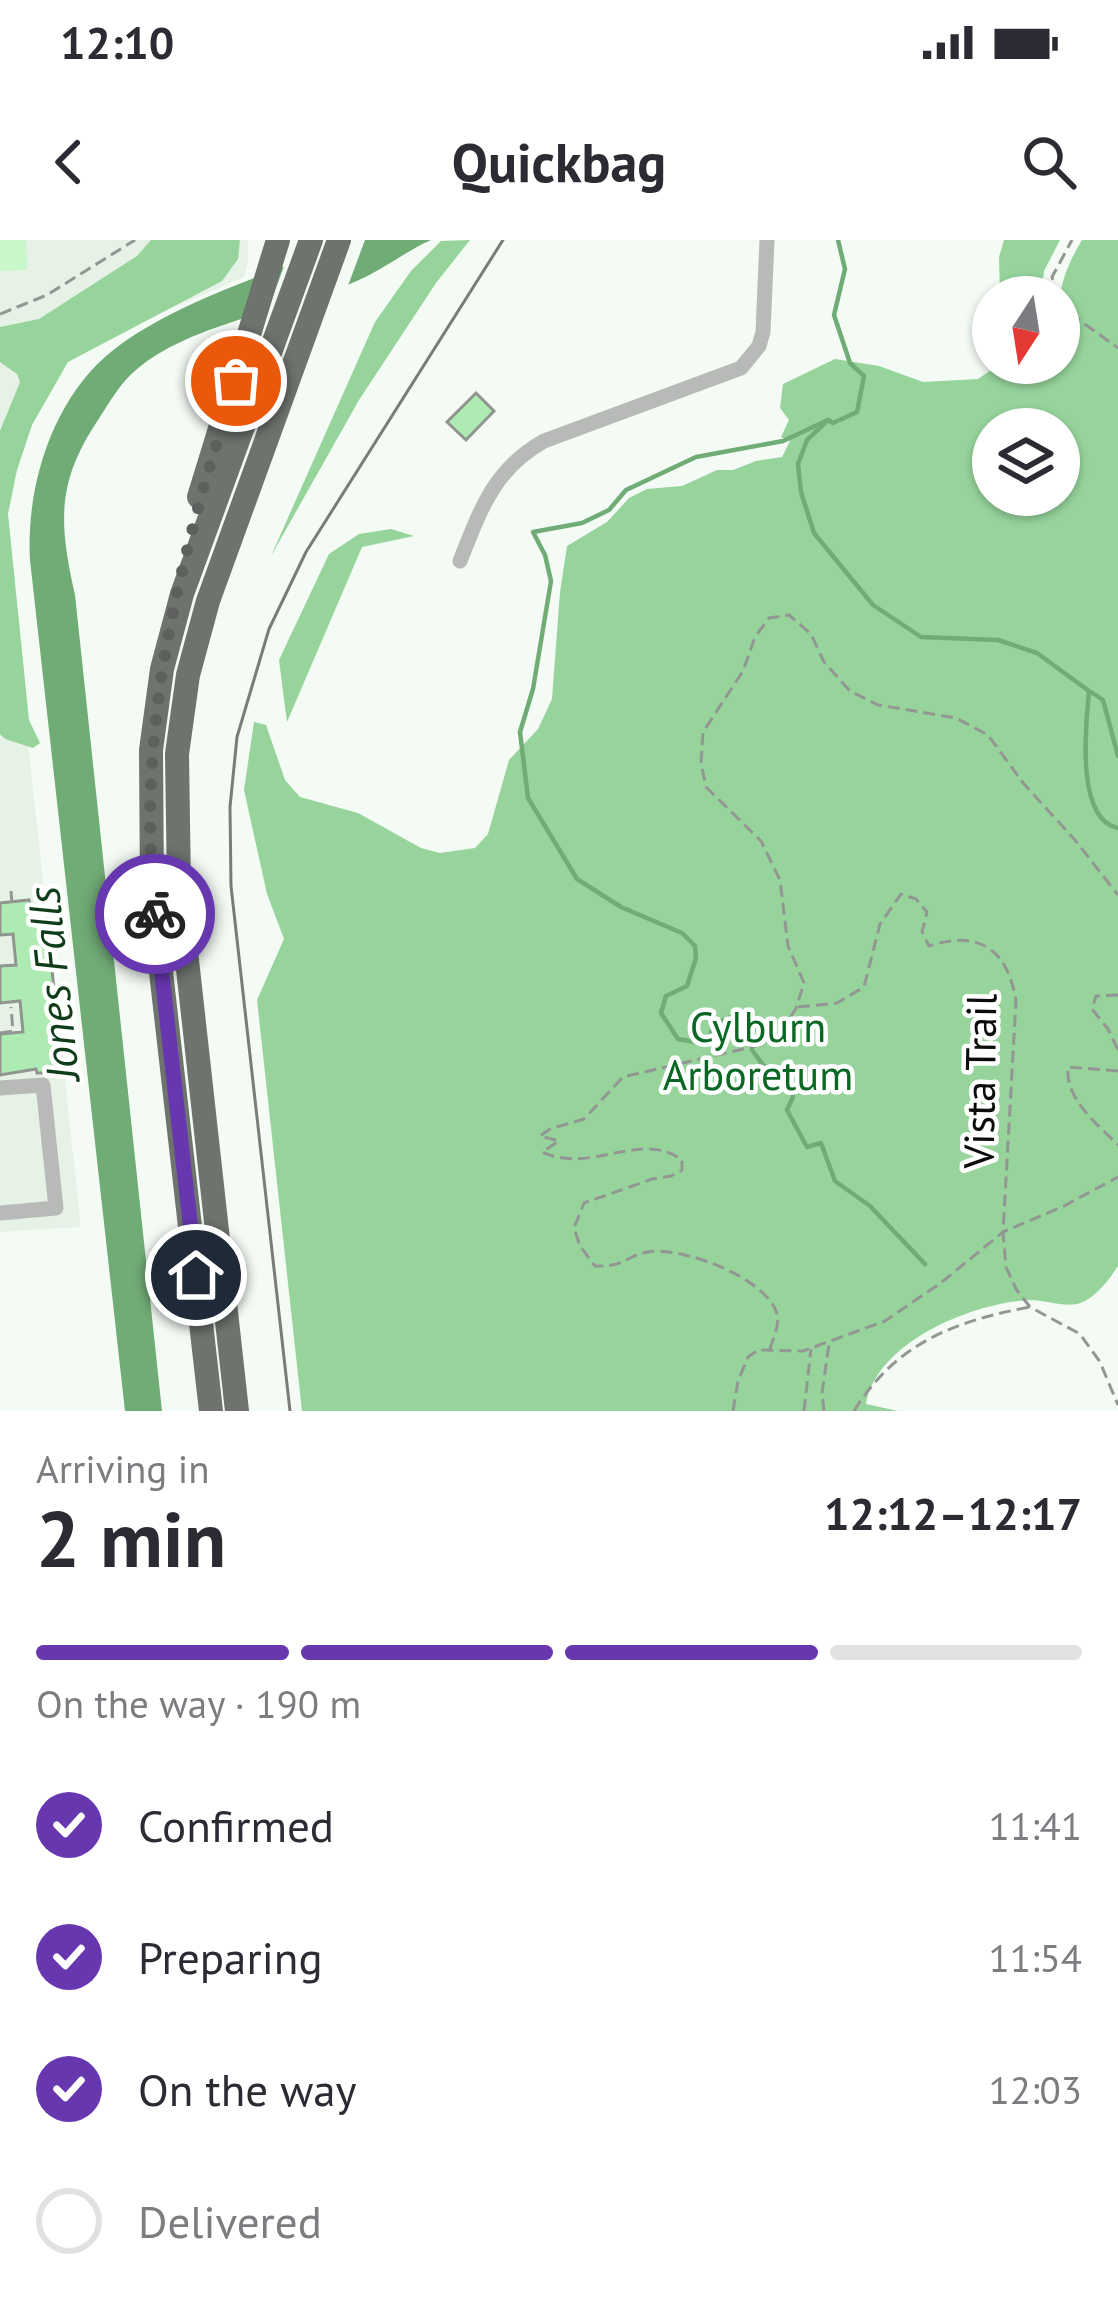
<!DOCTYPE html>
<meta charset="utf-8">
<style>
body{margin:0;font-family:"PT Sans",sans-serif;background:#f2f2f3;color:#2b2b33;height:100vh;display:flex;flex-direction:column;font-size:45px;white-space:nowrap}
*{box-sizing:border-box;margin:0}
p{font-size:39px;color:#7c7c81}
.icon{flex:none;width:66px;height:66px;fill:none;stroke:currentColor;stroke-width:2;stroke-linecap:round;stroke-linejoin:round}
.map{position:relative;height:1171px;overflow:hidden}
.panel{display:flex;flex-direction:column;background:#fff;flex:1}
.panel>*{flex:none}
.needle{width:78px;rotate:192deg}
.fabs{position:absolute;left:972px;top:36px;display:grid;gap:24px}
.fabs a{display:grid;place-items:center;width:108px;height:108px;border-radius:50%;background:#fff;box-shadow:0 3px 9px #0004;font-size:60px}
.pin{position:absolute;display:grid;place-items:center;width:102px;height:102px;color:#fff;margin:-51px;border:6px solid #fff;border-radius:50%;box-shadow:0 3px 12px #0007}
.courier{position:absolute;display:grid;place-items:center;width:120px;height:120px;margin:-60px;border:9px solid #6737af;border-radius:50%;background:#fff;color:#222;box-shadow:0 3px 15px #0007}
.headline em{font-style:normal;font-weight:700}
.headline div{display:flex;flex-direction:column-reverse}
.headline{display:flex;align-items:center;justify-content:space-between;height:204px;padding:0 36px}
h1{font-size:78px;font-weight:700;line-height:90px}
.bar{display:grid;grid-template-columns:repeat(4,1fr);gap:18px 12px;align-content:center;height:144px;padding:0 36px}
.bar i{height:15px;border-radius:9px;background:#e1e1e2}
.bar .current{background:#6737af}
.bar p{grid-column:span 4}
ol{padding:0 36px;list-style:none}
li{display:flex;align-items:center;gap:36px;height:132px}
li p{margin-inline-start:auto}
li .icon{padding:12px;border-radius:50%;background:#6737af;color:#fff;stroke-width:4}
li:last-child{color:#7c7c81}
li i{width:66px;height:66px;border:6px solid #e1e1e2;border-radius:50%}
.status{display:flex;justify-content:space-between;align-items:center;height:84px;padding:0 60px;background:#fff;direction:ltr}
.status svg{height:33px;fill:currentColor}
header{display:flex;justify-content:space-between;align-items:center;height:156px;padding:0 36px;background:#fff;font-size:54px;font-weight:700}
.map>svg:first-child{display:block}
</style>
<div class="status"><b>12:10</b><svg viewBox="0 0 49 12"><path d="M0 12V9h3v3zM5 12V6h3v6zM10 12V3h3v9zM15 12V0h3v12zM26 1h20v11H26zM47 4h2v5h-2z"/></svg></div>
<header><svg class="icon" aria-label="back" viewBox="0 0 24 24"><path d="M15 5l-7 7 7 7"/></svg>Quickbag<svg class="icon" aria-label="search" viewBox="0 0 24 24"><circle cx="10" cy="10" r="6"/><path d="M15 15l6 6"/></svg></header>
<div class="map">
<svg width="1118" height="1171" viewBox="0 0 1118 1171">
<rect width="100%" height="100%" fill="#f4fbf5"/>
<!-- built -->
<polygon fill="#e6f2e6" points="0,0 248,0 248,22 244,37 48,122 3,275 81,987 0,992"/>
<!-- green -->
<polygon fill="#c9f7cc" points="0,0 26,0 27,30 0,31"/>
<!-- forest -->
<g fill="#96d49c" fill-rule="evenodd">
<polygon points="151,0 240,0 238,19 222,41 68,122 32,185 17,230 8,274 29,480 40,503 33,508 5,499 0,494 0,191 20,142 17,134 0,122 0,87 39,79 137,16"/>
<polygon points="470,0 436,43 359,160 271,316 375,82 411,31 441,1"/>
<polygon points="1004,0 1060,0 1044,31 1041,57 1000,57 999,17"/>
<path d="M1082,0H1118V1026C1109,1040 1094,1060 1077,1064C1063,1067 1044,1060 1030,1060C974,1062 876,1102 866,1164L898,1171H302L257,760L284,699L267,654L244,550L254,482L266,485L285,540L300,557L358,573L421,608L440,613L475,608L488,594L509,520L538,489L552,459L560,352L567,306L607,282L629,258L647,249L682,246L717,230H733L756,221L782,217L790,201L781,197L789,180L780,168L783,144L835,119L879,126L923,142L978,139L1001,123H1059C1059,69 1053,48 1082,0ZM993,189H1059V255H993Z"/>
<polygon points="391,289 414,296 362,307 287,482 279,420 329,314 359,294"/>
</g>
<!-- water -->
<path fill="#70ac76" d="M357,0H431C406,11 384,29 359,40C291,71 195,81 137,129C121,142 109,163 98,180C56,243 59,283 75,355L162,1171H125L30,320C26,250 50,166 105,117C163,65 283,28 357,0Z"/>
<!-- pier -->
<polygon fill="#f4fbf5" points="340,0 365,0 346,51 264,80 286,21"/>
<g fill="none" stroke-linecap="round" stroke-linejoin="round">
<!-- stream -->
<g stroke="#70ac76" stroke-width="4.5">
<path d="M838,0L845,29L834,75L850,123L864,136L857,172L833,183L828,180L807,200L798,224L801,252L814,293L873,365L921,397L998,400L1037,413L1089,451C1086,484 1075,579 1118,588"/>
<polyline points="828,180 783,201 696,217 626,250 609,270 582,283 533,292 545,315 551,341 533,449 520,492 528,558 577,639 621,667 682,693 695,706 696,718 687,746 666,756 661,773 678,799 706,804 715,784 735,775 753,788 752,810 763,825 791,839 793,857 787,870 807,907 821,903 835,941 870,966 925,1024"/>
<polyline points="1091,452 1103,460 1118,516"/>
</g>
</g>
<!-- building -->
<g fill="#adebb2" stroke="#909590" stroke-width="3">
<polygon points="476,153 494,171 466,200 447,182"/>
<polygon points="29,660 30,665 45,663 62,826 47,828 48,833 37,833 36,829 0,835 0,794 23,792 20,761 0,763 0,726 16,725 13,694 0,695 0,663"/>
</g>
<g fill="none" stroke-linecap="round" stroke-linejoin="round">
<!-- path -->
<g stroke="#939793" stroke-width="3" stroke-dasharray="12 6" stroke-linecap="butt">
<polyline points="1058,57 1052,37 1072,0"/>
<polyline points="1059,59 1075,77 1118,108"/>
<polyline points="0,74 47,55 135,0"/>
<polyline points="11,651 12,664"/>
<polyline points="1118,755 1096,756 1092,769 1108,789 1118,810"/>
<path d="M798,767L837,763L864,747L880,684L901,654L916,659L927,672L922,692L929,706C981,689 1008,711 1016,761L1003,992L1006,1027L1016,1049L1030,1067L1080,1094L1100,1122L1118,1165"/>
<polyline points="0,793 13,791 11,767"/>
<path d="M1118,831L1068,827C1065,859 1097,884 1118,905"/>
<path d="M770,1109C773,1098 780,1085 777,1074C767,1038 682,1006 648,1012C625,1016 626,1027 595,1026L580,1006L574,988L584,963L652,939L671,936L682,930V920C640,889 593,935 542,912L559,901L540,896L550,889L584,879L623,837L764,804L782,792L796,768L804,743L788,706L780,640L761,601L706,547L701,523L703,492L743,431L755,397L769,378L789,375L811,394L824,422L850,451L878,465L956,478L988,495L1024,544L1075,600L1118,655"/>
<polyline points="733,1171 738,1141 748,1117 758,1110 803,1111 885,1081 942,1042 1003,992 1064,966 1118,937"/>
<polyline points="804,1171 811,1109"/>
<polyline points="824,1171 822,1153 829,1104"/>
<path d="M854,1171C896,1103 955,1081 1030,1067"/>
</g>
<!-- minor -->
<g stroke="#b8bab8" stroke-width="15">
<path d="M460,321C481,269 493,230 544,201L741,128L759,106L763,92L767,0"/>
<polyline points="0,848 43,845 56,968 0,973"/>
</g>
<!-- highway -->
<g stroke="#6e736e" stroke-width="24">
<polyline points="199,257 278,0"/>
<polyline points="211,1171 152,653 151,510 162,429 182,354 311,0"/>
<polyline points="237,1171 179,648 177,514 188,435 208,361 339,0"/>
</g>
<!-- tram -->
<polyline stroke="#797d79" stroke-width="3" points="290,1171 231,646 230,567 237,497 269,389 306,312 503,0"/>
</g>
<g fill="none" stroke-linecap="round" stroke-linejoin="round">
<!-- done -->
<path stroke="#5d605d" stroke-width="12" stroke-dasharray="0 21.6" d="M155,674C135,486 180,318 236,141"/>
<!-- route -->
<polyline stroke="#6737af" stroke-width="15" points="155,674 196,1035"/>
</g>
<g text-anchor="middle" stroke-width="9" stroke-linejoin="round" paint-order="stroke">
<!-- park labels -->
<g font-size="42" fill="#0a6824" stroke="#fff">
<text x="758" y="802">Cylburn<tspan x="758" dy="48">Arboretum</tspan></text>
</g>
<!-- street labels -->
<g font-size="42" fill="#0b0d0b" stroke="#fff">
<text transform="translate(980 841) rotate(-89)" y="15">Vista Trail</text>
</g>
<!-- water labels -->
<g font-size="45" font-style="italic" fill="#103d19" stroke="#fff">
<text transform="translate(53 744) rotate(-96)" y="16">Jones Falls</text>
</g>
</g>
</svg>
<div class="fabs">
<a><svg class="needle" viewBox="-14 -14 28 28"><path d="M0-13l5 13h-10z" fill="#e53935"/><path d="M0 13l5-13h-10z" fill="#7c7c81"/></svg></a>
<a><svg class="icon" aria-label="layers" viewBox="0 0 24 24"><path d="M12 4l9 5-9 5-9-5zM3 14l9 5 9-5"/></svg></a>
</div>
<div class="pin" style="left:236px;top:141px;background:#ea580c"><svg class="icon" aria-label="bag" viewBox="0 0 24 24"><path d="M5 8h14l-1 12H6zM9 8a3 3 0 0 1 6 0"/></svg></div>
<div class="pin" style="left:196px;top:1035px;background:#1f2937"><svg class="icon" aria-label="home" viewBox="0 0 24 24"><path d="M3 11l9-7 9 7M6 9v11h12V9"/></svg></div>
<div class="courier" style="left:155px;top:674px"><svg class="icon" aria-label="bike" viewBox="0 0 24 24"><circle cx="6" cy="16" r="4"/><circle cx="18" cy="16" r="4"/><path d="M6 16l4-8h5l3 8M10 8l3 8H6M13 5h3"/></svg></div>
</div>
<section class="panel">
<div class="headline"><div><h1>2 min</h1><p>Arriving in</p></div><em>12:12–12:17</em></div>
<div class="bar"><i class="current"></i><i class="current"></i><i class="current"></i><i></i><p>On the way · 190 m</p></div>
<ol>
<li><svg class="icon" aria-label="check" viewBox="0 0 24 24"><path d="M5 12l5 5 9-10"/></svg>Confirmed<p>11:41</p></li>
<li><svg class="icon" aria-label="check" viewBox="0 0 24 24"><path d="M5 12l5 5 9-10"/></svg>Preparing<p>11:54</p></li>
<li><svg class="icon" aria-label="check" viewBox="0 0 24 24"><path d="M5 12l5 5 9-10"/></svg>On the way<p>12:03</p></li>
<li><i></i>Delivered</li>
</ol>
</section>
